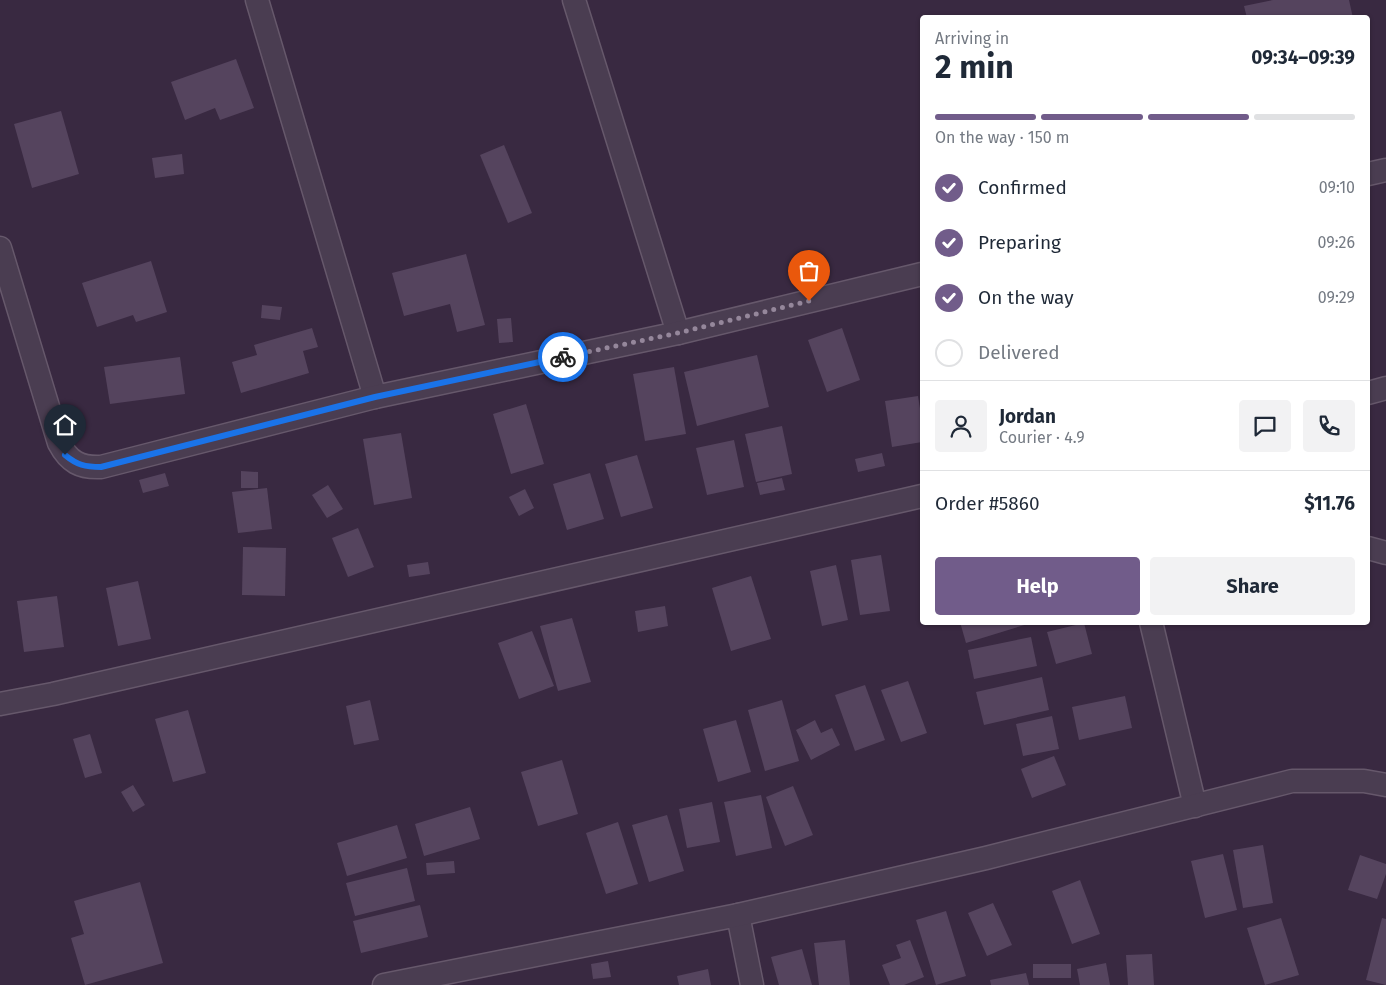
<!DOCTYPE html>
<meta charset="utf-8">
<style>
body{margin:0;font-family:"Fira Sans",sans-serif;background:#f2f2f3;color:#1f2937;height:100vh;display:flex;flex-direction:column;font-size:19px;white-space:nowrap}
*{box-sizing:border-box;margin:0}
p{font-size:16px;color:#747a83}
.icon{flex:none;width:28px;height:28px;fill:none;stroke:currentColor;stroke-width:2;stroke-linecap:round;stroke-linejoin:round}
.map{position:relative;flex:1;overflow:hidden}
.side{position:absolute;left:920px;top:15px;width:450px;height:610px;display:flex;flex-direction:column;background:#fff;border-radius:5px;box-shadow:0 1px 4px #0004}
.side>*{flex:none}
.pin{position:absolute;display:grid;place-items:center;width:42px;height:42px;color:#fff;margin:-51px -21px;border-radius:50% 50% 50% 0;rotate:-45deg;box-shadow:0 0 5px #0007}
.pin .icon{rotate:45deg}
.courier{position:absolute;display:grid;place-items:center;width:50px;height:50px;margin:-25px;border:4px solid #1a73e8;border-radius:50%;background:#fff;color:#222;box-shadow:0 1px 6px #0007}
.summary em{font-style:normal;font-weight:700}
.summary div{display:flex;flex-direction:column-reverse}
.summary{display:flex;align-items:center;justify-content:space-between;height:85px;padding:0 15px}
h1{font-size:32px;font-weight:700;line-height:38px}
.bar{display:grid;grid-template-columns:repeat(4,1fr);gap:8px 5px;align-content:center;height:60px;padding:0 15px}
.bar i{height:6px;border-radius:4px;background:#e0e1e3}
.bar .selected{background:#715c8a}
.bar p{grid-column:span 4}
.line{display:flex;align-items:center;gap:12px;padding:0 15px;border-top:1px solid #e0e1e3}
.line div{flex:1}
.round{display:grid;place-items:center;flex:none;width:52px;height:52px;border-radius:5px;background:#f2f2f3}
ol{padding:0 15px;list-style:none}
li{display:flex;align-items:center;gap:15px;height:55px}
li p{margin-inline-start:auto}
li .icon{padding:5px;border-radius:50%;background:#715c8a;color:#fff;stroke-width:4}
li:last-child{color:#747a83}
li i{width:28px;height:28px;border:2px solid #e0e1e3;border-radius:50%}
.button{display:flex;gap:10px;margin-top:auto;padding:10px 15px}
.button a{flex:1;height:58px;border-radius:5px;background:#715c8a;color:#fff;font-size:20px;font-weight:700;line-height:58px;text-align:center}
.button a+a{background:#f2f2f3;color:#1f2937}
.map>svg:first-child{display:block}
</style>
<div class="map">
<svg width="1386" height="985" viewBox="0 0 1386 985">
<rect width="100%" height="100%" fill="#392941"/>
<!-- building -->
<g fill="#55445e">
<polygon points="1273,0 1349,0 1353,18 1247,18 1244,6"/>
<polygon points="236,59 254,108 220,120 215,108 185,120 171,82"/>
<polygon points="61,111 79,174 32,188 14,124"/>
<polygon points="504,145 532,213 508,223 480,155"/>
<polygon points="182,154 184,174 155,178 152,158"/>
<polygon points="466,254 485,325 457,332 450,304 404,316 392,273"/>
<polygon points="151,261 167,312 136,322 133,315 97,327 82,283"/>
<polygon points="262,305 282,307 280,320 261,318"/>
<polygon points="511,318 513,342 499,343 497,319"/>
<polygon points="312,328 318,347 303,351 309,373 241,393 232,362 257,355 254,345"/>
<polygon points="842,328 860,380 827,392 808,340"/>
<polygon points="757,355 769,407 697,426 684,372"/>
<polygon points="180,357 185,394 110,404 104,367"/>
<polygon points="674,367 686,434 645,441 633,374"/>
<polygon points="918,396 922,421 922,442 892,447 885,401"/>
<polygon points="526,404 544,464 511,474 493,414"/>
<polygon points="782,426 792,474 756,482 745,434"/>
<polygon points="401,433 412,498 374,505 363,439"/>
<polygon points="734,440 744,487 707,495 696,448"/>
<polygon points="882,453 885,466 858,472 855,459"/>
<polygon points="637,455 653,508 621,517 605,464"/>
<polygon points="241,471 258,472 258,488 241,488"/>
<polygon points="165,473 169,486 143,493 139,480"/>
<polygon points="590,473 604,519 567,530 553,484"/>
<polygon points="782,478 785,490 760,495 757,483"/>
<polygon points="328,485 343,509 327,518 312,495"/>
<polygon points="267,488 272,529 238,533 232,492"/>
<polygon points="525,489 534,508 519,516 509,497"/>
<polygon points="358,528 374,567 348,577 332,538"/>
<polygon points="243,547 286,548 285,596 242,595"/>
<polygon points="881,555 890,611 860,615 851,560"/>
<polygon points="428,562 430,574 409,577 407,565"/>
<polygon points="836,565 848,620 822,626 810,571"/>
<polygon points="751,576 771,639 731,651 712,588"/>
<polygon points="138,581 151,639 118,646 106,588"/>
<polygon points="57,596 64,647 24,652 17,601"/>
<polygon points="665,606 668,626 638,632 635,611"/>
<polygon points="572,618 591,682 558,691 540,626"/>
<polygon points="960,622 1031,622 1031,623 966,643"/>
<polygon points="1084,623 1092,654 1056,664 1047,632"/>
<polygon points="532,631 554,686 519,699 498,643"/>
<polygon points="1031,637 1037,666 974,679 968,650"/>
<polygon points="1042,677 1049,710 984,725 976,692"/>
<polygon points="908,681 927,733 901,742 881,690"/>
<polygon points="865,685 885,740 855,751 835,695"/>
<polygon points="1125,696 1132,728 1079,740 1072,707"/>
<polygon points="370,700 379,740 354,745 346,706"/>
<polygon points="782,700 799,761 765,771 748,710"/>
<polygon points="188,710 206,773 173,782 155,719"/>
<polygon points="1052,716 1059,749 1023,756 1016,724"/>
<polygon points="736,720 751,772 718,782 703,729"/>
<polygon points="815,720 821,733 832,728 840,745 811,760 796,730"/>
<polygon points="90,734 102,773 85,778 73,739"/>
<polygon points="1054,756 1066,785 1032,798 1021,769"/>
<polygon points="562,760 578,814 538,826 521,772"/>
<polygon points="133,785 145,805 133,812 121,792"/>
<polygon points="793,786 813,835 785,846 766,797"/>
<polygon points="761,795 772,848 736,856 724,802"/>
<polygon points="712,802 720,842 687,848 679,809"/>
<polygon points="470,807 480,839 424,856 415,824"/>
<polygon points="667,815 684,871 649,882 632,825"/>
<polygon points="618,822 638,884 606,894 586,833"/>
<polygon points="397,825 407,858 347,876 337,843"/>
<polygon points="1263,845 1273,903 1243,908 1233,850"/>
<polygon points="1223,854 1237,910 1205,918 1191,861"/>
<polygon points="1360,855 1386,864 1386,874 1377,899 1348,890"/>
<polygon points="454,861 455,873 427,875 426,863"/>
<polygon points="407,868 415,901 355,916 346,883"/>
<polygon points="1080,880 1100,934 1072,944 1052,891"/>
<polygon points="140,882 163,963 85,985 71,938 84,934 74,901"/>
<polygon points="993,903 1012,945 987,956 968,913"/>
<polygon points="420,905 428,937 361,953 353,921"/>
<polygon points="946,911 966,976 936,985 916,920"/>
<polygon points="1281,918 1299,975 1265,985 1247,928"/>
<polygon points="1382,918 1386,919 1386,985 1366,980"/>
<polygon points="845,940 850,985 819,985 814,943"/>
<polygon points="910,940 924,977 904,985 890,985 882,965 901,958 896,945"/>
<polygon points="802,949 812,985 779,985 771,957"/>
<polygon points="1152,954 1154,985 1128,985 1126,955"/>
<polygon points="608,961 611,977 593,979 591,964"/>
<polygon points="1106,963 1110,985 1080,985 1077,969"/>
<rect x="1033" y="964" width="38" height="14"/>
<polygon points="708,969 711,985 679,985 677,976"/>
<polygon points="1026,973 1029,985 991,985 990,980"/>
</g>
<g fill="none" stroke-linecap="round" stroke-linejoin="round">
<defs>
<g id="minor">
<polyline points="257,0 375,397"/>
<polyline points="574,0 678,333"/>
<polyline points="1368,174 1386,170"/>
<path d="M0,248L59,443C69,462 80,468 101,467L375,397L678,333L922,274"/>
<polyline points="1368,393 1386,388"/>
<polyline points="1368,548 1386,553"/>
<polyline points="1151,622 1195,806"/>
<polyline points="0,704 53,694 922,496"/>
<polyline points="738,915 752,985"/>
<polyline points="384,985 738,915 986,858 1292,781 1364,781 1386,785"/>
</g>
</defs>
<!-- minor casing -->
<use href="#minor" stroke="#66586b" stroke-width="25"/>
<!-- minor -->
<use href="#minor" stroke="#4a3d51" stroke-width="22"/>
</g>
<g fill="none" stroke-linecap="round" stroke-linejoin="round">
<!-- done -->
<polyline stroke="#95879b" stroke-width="5" stroke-dasharray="0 9" points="563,357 678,333 809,301"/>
<!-- route -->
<path stroke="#1a73e8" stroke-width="6" d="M65,455C77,465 85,467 101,467L375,397L563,357"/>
</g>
</svg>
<div class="pin" style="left:809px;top:301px;background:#ea580c"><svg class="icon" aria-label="bag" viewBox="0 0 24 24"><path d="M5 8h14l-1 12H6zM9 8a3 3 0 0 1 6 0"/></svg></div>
<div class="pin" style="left:65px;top:455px;background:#1f2937"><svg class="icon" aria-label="home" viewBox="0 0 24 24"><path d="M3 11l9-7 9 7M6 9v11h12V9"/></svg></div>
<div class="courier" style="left:563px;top:357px"><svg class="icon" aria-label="bike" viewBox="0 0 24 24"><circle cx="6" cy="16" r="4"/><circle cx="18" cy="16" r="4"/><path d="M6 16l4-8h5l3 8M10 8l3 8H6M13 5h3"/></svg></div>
<section class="side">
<div class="summary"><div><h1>2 min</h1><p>Arriving in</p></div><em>09:34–09:39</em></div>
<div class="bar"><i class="selected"></i><i class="selected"></i><i class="selected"></i><i></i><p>On the way · 150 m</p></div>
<ol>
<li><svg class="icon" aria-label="check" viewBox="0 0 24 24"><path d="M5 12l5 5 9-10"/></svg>Confirmed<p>09:10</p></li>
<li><svg class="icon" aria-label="check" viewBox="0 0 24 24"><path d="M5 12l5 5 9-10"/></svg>Preparing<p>09:26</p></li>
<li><svg class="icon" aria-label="check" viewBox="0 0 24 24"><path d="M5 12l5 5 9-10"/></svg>On the way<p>09:29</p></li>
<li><i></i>Delivered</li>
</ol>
<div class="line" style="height:90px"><a class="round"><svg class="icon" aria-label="person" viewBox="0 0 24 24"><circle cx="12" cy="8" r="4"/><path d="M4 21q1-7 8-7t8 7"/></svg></a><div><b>Jordan</b><p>Courier · 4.9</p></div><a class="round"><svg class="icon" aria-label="chat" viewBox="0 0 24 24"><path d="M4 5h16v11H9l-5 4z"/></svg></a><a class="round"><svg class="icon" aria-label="phone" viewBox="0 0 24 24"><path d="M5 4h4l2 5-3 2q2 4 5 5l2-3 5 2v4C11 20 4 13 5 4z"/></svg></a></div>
<div class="line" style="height:65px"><div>Order #5860</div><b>$11.76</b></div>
<div class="button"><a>Help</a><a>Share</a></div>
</section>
</div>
